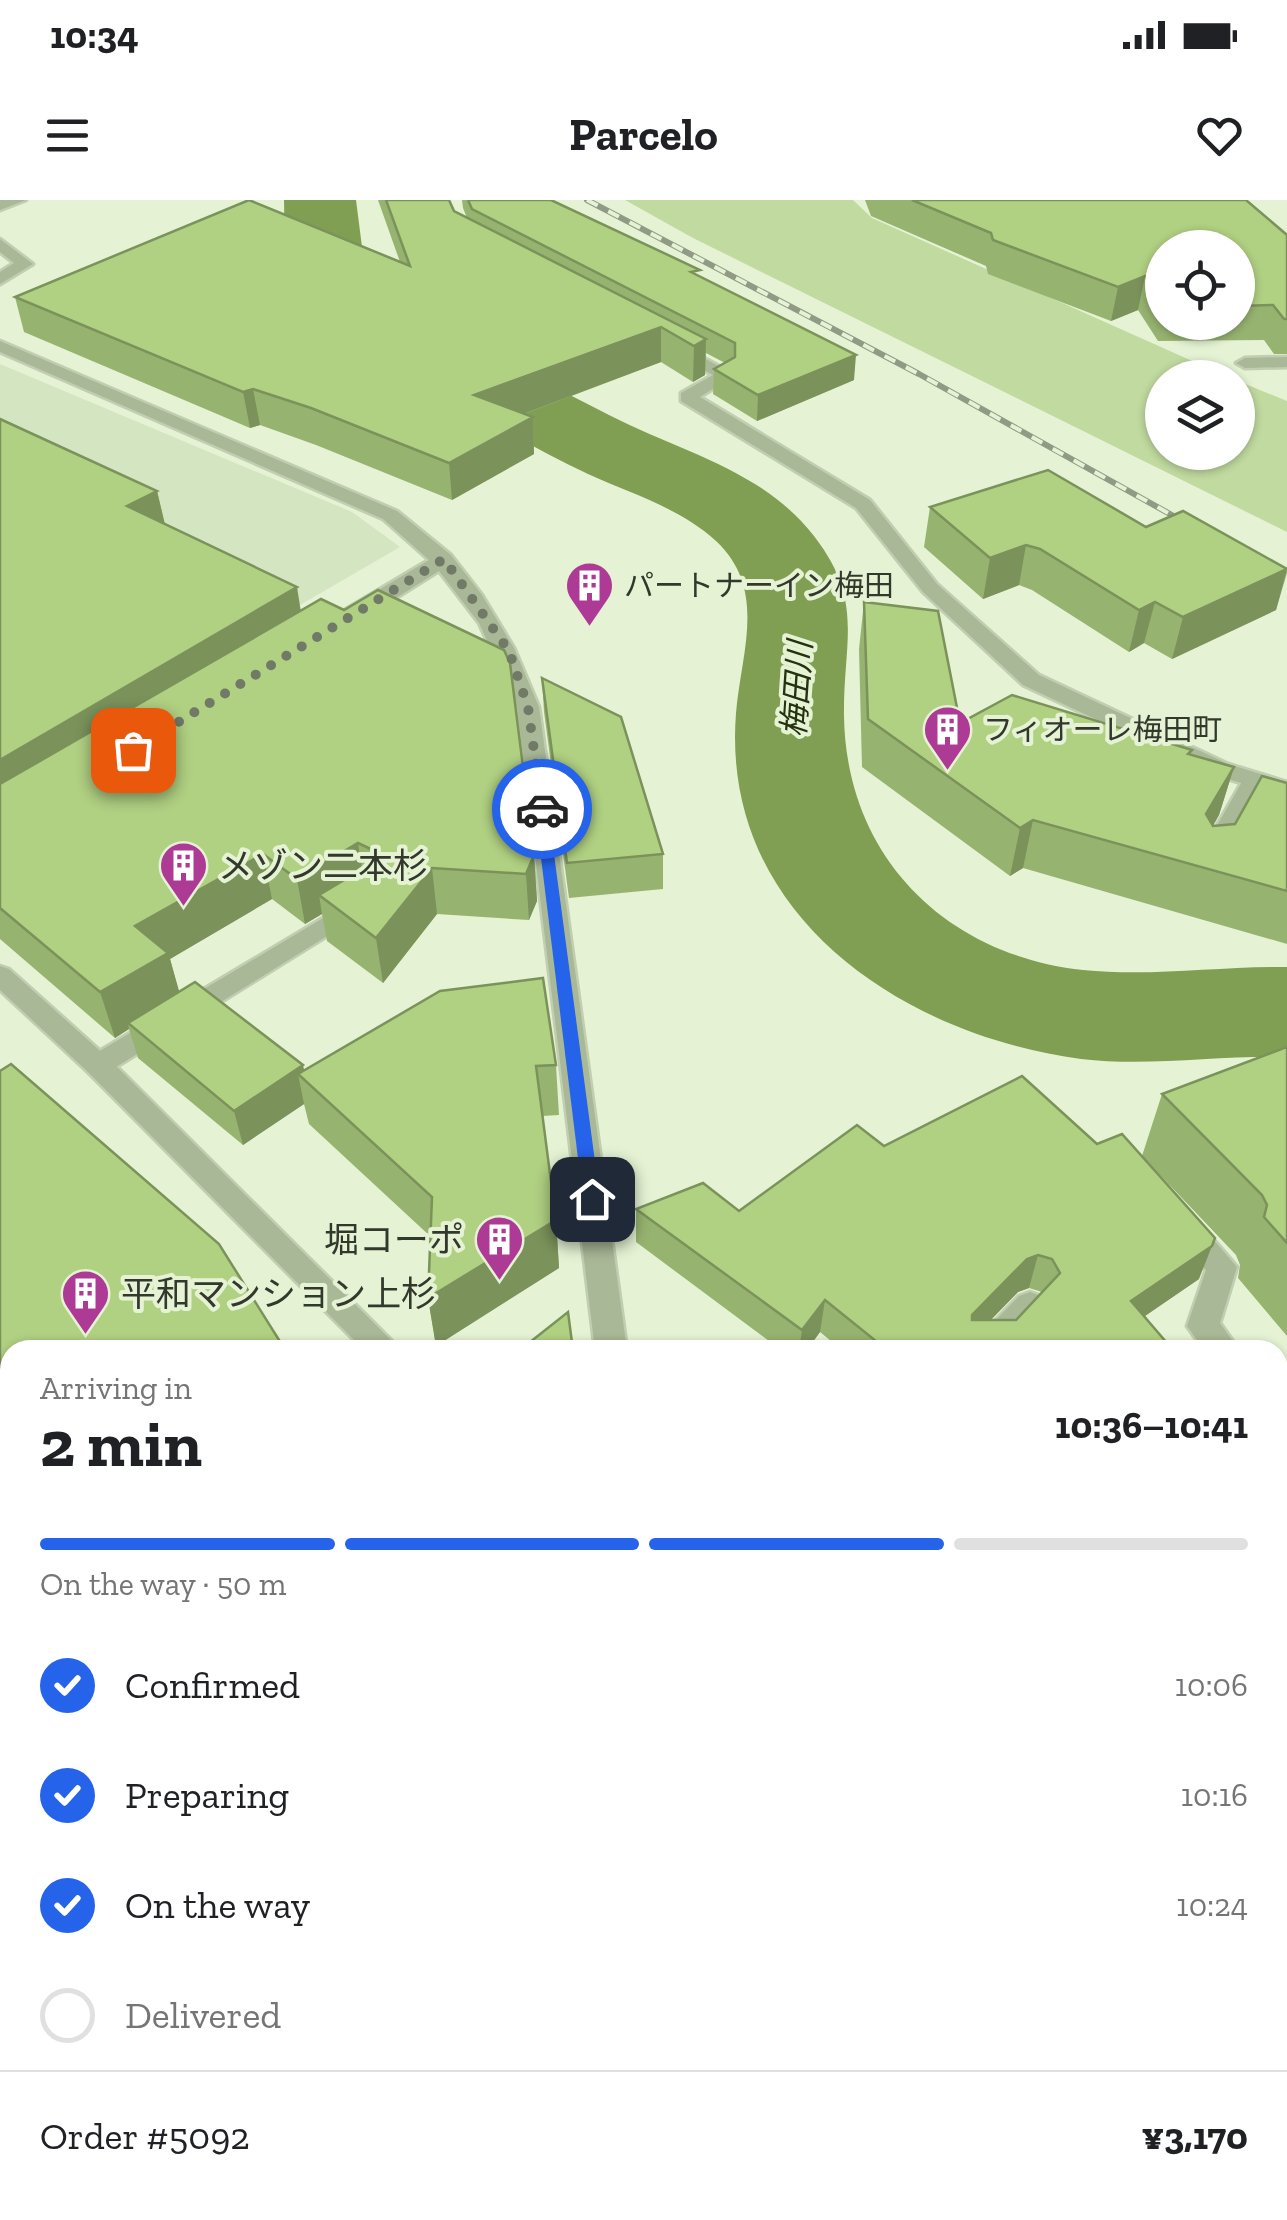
<!DOCTYPE html>
<meta charset="utf-8">
<style>
body{margin:0;font-family:"Zilla Slab","Noto Sans JP",serif;background:#f6f6f6;color:#202124;height:100vh;display:flex;flex-direction:column;font-size:38px;white-space:nowrap}
*{box-sizing:border-box;margin:0}
p{font-size:32px;color:#757577}
.icon{flex:none;width:55px;height:55px;fill:none;stroke:currentColor;stroke-width:2;stroke-linecap:round;stroke-linejoin:round}
.map{position:relative;flex:1;overflow:hidden}
.drawer{position:absolute;left:0px;top:1140px;width:1288px;height:880px;display:flex;flex-direction:column;background:#fff;border-radius:30px 30px 0 0;box-shadow:0 2px 8px #0004}
.drawer>*{flex:none}
.buttons{position:absolute;left:1145px;top:30px;display:grid;gap:20px}
.buttons a{display:grid;place-items:center;width:110px;height:110px;border-radius:50%;background:#fff;box-shadow:0 2px 8px #0004;font-size:50px}
.pin{position:absolute;display:grid;place-items:center;width:85px;height:85px;color:#fff;margin:-42px;border-radius:20px;box-shadow:0 5px 15px #0006}
.courier{position:absolute;display:grid;place-items:center;width:100px;height:100px;margin:-50px;border:8px solid #2563eb;border-radius:50%;background:#fff;color:#222;box-shadow:0 2px 12px #0007}
.overview em{font-style:normal;font-weight:700}
.overview div{display:flex;flex-direction:column-reverse}
.overview{display:flex;align-items:center;justify-content:space-between;height:170px;padding:0 40px}
h1{font-size:65px;font-weight:700;line-height:75px}
.bar{display:grid;grid-template-columns:repeat(4,1fr);gap:15px 10px;align-content:center;height:120px;padding:0 40px}
.bar i{height:12px;border-radius:8px;background:#e0e0e0}
.bar .active{background:#2563eb}
.bar p{grid-column:span 4}
.line{display:flex;align-items:center;gap:25px;padding:0 40px;border-top:2px solid #e0e0e0}
.line div{flex:1}
ol{padding:0 40px;list-style:none}
li{display:flex;align-items:center;gap:30px;height:110px}
li p{margin-inline-start:auto}
li .icon{padding:10px;border-radius:50%;background:#2563eb;color:#fff;stroke-width:4}
li:last-child{color:#757577}
li i{width:55px;height:55px;border:5px solid #e0e0e0;border-radius:50%}
.status{display:flex;justify-content:space-between;align-items:center;height:70px;padding:0 50px;background:#fff;direction:ltr}
.status svg{height:28px;fill:currentColor}
header{display:flex;justify-content:space-between;align-items:center;height:130px;padding:0 40px;background:#fff;font-size:45px;font-weight:700}
.map>svg:first-child{display:block}
</style>
<div class="status"><b>10:34</b><svg viewBox="0 0 49 12"><path d="M0 12V9h3v3zM5 12V6h3v6zM10 12V3h3v9zM15 12V0h3v12zM26 1h20v11H26zM47 4h2v5h-2z"/></svg></div>
<header><svg class="icon" aria-label="menu" viewBox="0 0 24 24"><path d="M4 6h16M4 12h16M4 18h16"/></svg>Parcelo<svg class="icon" aria-label="heart" viewBox="0 0 24 24"><path d="M12 20l-8-8c-3-5 5-10 8-4 3-6 11-1 8 4z"/></svg></header>
<div class="map">
<svg width="1287" height="2020" viewBox="0 0 1287 2020">
<rect width="100%" height="100%" fill="#e5f3d4"/>
<!-- built -->
<polygon fill="#d4e5c1" points="0,164 352,312 400,347 0,579"/>
<!-- green -->
<polygon fill="#c0da9f" points="625,0 853,0 872,18 1228,177 1162,178 1162,252 1238,252 1238,181 1287,201 1287,332 693,38"/>
<g fill="none" stroke-linecap="round" stroke-linejoin="round">
<!-- river -->
<path fill="#809f52" fill-rule="evenodd" d="M284,0H356L366,78L382,96C458,136 533,177 609,215C681,252 763,270 814,336C865,402 843,441 844,516C846,656 945,755 1083,770C1151,777 1219,766 1287,767V857C1219,855 1149,867 1081,859C902,835 720,715 736,513C741,452 768,390 716,341C680,308 632,294 588,274C529,246 472,212 414,179C386,164 353,150 328,131C315,122 296,98 290,83C281,61 285,24 284,0Z"/>
<defs>
<g id="service">
<polygon points="0,0 26,0 0,10"/>
<polygon points="0,39 33,64 0,84 0,72 14,63 0,52"/>
<polygon points="1287,157 1287,167 1245,168 1236,163 1245,158"/>
<polygon points="1255,573 1267,580 1223,657 1211,665 1202,663 1199,657 1243,580"/>
<polygon points="360,696 373,704 369,710 108,872 88,872 84,865 88,858"/>
<polygon points="1182,1012 1193,1016 1237,1067 1220,1123 1239,1150 1204,1150 1187,1126 1206,1070 1167,1024 1171,1016"/>
<polygon points="1030,1092 1041,1096 1046,1105 1004,1150 967,1150 1019,1096"/>
<polygon points="1278,1202 1287,1205 1287,1242 1278,1239"/>
<polygon points="1287,1931 1287,1982 1278,1986 1278,1935"/>
</g>
<g id="minor">
<polygon points="671,140 735,175 700,197 870,300 937,384 1039,475 1228,564 1287,582 1287,597 1212,574 1023,485 923,392 856,308 681,201 681,193 713,175 665,149 665,141"/>
<polygon points="0,141 397,311 451,355 482,395 514,448 539,507 627,1150 595,1150 517,507 479,423 439,371 361,420 345,420 345,410 429,360 383,319 0,152"/>
<polygon points="0,766 9,769 108,858 401,1150 364,1150 88,872 0,790"/>
<polygon points="694,2010 738,2010 739,2020 695,2020"/>
<polygon points="1226,2010 1276,2010 1280,2020 1230,2020"/>
</g>
</defs>
<!-- service casing -->
<use href="#service" stroke="#c1ceb2" stroke-width="5"/>
<!-- minor casing -->
<use href="#minor" stroke="#c1ceb2" stroke-width="5"/>
<!-- service -->
<use href="#service" fill="#a9b897" fill-rule="evenodd"/>
<!-- minor -->
<use href="#minor" fill="#a9b897" fill-rule="evenodd"/>
<defs>
<polyline id="rail-far1" points="587,0 919,174 1186,323"/>
<polyline id="rail" points="1181,320 1197,329"/>
</defs>
<!-- rail-far1 casing -->
<use href="#rail-far1" stroke="#909a84" stroke-width="6"/>
<!-- rail casing -->
<use href="#rail" stroke="#909a84" stroke-width="9"/>
<!-- rail-far1 -->
<use href="#rail-far1" stroke="#e5f3d4" stroke-width="4" stroke-dasharray="12" stroke-linecap="butt"/>
<!-- rail -->
<use href="#rail" stroke="#e5f3d4" stroke-width="6" stroke-dasharray="18" stroke-linecap="butt"/>
</g>
<!-- wall -->
<g fill="#97b370" fill-rule="evenodd">
<polygon points="378,0 448,0 454,11 467,18 463,8 462,0 551,0 700,77 854,180 757,221 713,194 714,169 725,163 706,153 705,175 693,182 661,162 524,214 533,217 534,254 452,300 316,245 260,225 250,228 24,132 15,97 400,62"/>
<path d="M865,0H1246L1287,35V154H1274L1264,140L1158,141L1138,110L1111,121L988,74L986,66L871,16ZM1162,48H1238V122H1162Z"/>
<polygon points="0,219 157,291 165,324 301,410 534,655 537,701 529,720 437,714 383,783 327,741 322,714 305,724 272,699 170,759 179,792 304,871 556,865 559,915 542,916 556,1020 559,1068 436,1146 428,1098 431,1037 309,924 304,904 243,945 138,858 129,829 115,838 0,739"/>
<polygon points="930,307 1146,327 1287,368 1287,373 1276,410 1172,459 1144,443 1129,452 1032,390 1019,385 983,399 924,347"/>
<polygon points="864,402 960,523 1191,555 1234,567 1219,615 1213,626 1235,624 1287,583 1287,744 1023,668 1010,676 862,567 859,449"/>
<polygon points="542,478 663,654 663,689 569,698 544,512"/>
<polygon points="1287,847 1287,1136 1238,1078 1240,1065 1236,1055 1142,956 1162,894"/>
<polygon points="0,871 279,1140 282,1150 10,1150 10,1229 9,1227 0,1231"/>
<path d="M884,946L1199,1079L1145,1116L1173,1150H842L820,1132L807,1150H781L636,1042V1009L739,1011ZM1029,1088L1042,1092L1016,1120H991L1018,1092Z"/>
<polygon points="1278,1397 1287,1404 1287,1761 1278,1752"/>
</g>
<!-- shaded-wall -->
<g fill="#7b925b">
<polygon points="1145,76 1138,110 1111,121 1118,87"/>
<polygon points="661,127 661,162 477,231 474,195"/>
<polygon points="706,139 705,175 693,182 694,146"/>
<polygon points="856,155 854,180 757,221 758,195"/>
<polygon points="253,189 260,225 250,228 243,192"/>
<polygon points="533,217 534,254 452,300 449,263"/>
<polygon points="157,291 167,334 127,306"/>
<polygon points="1026,345 1019,385 983,399 990,358"/>
<polygon points="1287,369 1276,410 1172,459 1183,417"/>
<polygon points="297,387 304,431 0,615 0,560"/>
<polygon points="1155,402 1144,443 1129,452 1139,410"/>
<polygon points="1234,567 1219,615 1192,662 1206,614"/>
<polygon points="1033,620 1023,668 1010,676 1020,628"/>
<polygon points="358,643 365,689 319,695 322,714 305,724 297,679"/>
<polygon points="263,654 272,699 170,759 181,798 128,823 129,829 115,838 100,792 135,726"/>
<polygon points="534,655 537,701 529,720 526,674"/>
<polygon points="432,668 437,714 383,783 376,738"/>
<polygon points="303,865 307,882 298,874 304,904 243,945 234,911"/>
<polygon points="556,1020 559,1068 436,1146 428,1098"/>
<polygon points="1212,1046 1199,1079 1120,1133 1131,1101"/>
<polygon points="1038,1055 1029,1088 1018,1092 964,1147 972,1115 1027,1059"/>
<polygon points="825,1100 820,1132 807,1150 799,1150 802,1130"/>
<polygon points="279,1140 282,1150 266,1150 266,1149"/>
<polygon points="0,1210 9,1227 0,1231"/>
<polygon points="242,2010 248,2010 254,2020 249,2020"/>
</g>
<!-- building -->
<g fill="#b0d082" stroke="#7b925b" stroke-width="2.5" fill-rule="evenodd">
<polygon points="249,0 410,66 386,0 449,0 454,11 706,139 694,146 661,127 474,195 533,217 449,263 311,208 253,189 243,192 15,97"/>
<polygon points="468,0 551,0 700,70 691,72 856,155 758,195 714,169 735,157 735,143 472,9"/>
<polygon points="912,0 1246,0 1287,35 1287,119 1284,119 1273,105 1238,106 1238,48 1162,48 1162,102 1145,76 1118,87 993,40 991,33"/>
<polygon points="0,219 157,291 127,306 297,387 0,560"/>
<polygon points="1048,270 1146,327 1183,311 1287,369 1183,417 1155,402 1139,410 1040,349 1026,345 990,358 930,307"/>
<polygon points="378,390 504,450 510,463 534,655 526,674 432,668 376,738 319,695 371,664 375,651 358,643 297,679 263,654 135,726 168,753 100,792 0,708 0,584 321,399 344,410"/>
<polygon points="864,402 938,411 960,523 1012,495 1192,550 1188,554 1234,567 1206,614 1213,626 1235,624 1262,576 1287,583 1287,691 1033,620 1020,628 868,519"/>
<polygon points="542,478 621,517 663,654 567,663"/>
<polygon points="543,778 556,865 536,866 556,1020 428,1098 432,997 298,874 440,791"/>
<polygon points="195,782 303,865 234,911 128,823"/>
<polygon points="1287,847 1287,1043 1264,1017 1267,1005 1262,995 1162,894"/>
<polygon points="11,864 219,1044 279,1140 266,1149 267,1150 10,1150 10,1219 0,1204 0,871"/>
<path d="M1022,876L1097,944L1122,934L1215,1038L1212,1046L1131,1101L1173,1150H887L825,1100L802,1130L636,1009L703,983L739,1011L857,925L884,946ZM1038,1055L1052,1059L1060,1073L1016,1120H972V1115L1027,1059Z"/>
<polygon points="568,1112 573,1150 520,1150"/>
<polygon points="1278,1287 1285,1299 1278,1304"/>
<polygon points="1278,1397 1287,1404 1287,1719 1278,1709"/>
<polygon points="10,1569 10,1780 0,1769 0,1573 3,1576"/>
<polygon points="54,2010 242,2010 249,2020 63,2020"/>
<polygon points="505,2010 663,2010 664,2020 505,2020"/>
<polygon points="796,2010 1099,2010 1108,2020 793,2020 790,2016"/>
</g>
<!-- route -->
<polygon fill="#2563eb" points="542,605 548,609 600,999 592,1005 583,999 535,609"/>
<g fill="none" stroke-linecap="round" stroke-linejoin="round">
<!-- done -->
<polyline stroke="#717967" stroke-width="10" stroke-dasharray="0 18" points="133,550 444,359 509,451 528,507 542,609"/>
</g>
<!-- icons -->
<defs>
<symbol id="building-pin" viewBox="-11 -11 22 30"><path d="M0 17L-7.5 6A9.5 9.5 0 1 1 7.5 6Z" fill="#ad3b95" stroke="#e5f3d4"/><path d="M-4-6H4V6H1V3H-1V6H-4ZM-2.5-4.3h1.7v1.8h-1.7ZM.8-4.3h1.7v1.8H.8ZM-2.5-1h1.7V.8h-1.7ZM.8-1h1.7V.8H.8Z" fill="#fff"/></symbol>
</defs>
<g fill-rule="evenodd">
<use href="#building-pin" x="562" y="358" width="55" height="75"/>
<use href="#building-pin" x="920" y="502" width="55" height="75"/>
<use href="#building-pin" x="156" y="638" width="55" height="75"/>
<use href="#building-pin" x="472" y="1012" width="55" height="75"/>
<use href="#building-pin" x="58" y="1066" width="55" height="75"/>
</g>
<g text-anchor="middle" stroke-width="8" stroke-linejoin="round" paint-order="stroke">
<!-- far-poi labels -->
<g font-size="30" fill="#32382c" stroke="#e5f3d4" text-anchor="start">
<text x="624" y="396">パートナーイン梅田</text>
<text x="983" y="540">フィオーレ梅田町</text>
</g>
<!-- far-water labels -->
<g font-size="32" font-style="italic" fill="#253111" stroke="#e5f3d4">
<text transform="translate(797 489) rotate(-86)" y="11">梅田川</text>
</g>
<!-- poi labels -->
<g font-size="35" fill="#32382c" stroke="#e5f3d4" text-anchor="start">
<text x="218" y="678">メゾン二本杉</text>
<text x="464" y="1052" text-anchor="end">堀コーポ</text>
<text x="121" y="1106">平和マンション上杉</text>
</g>
</g>
</svg>
<div class="buttons">
<a><svg class="icon" aria-label="locate" viewBox="0 0 24 24"><circle cx="12" cy="12" r="6"/><path d="M12 2v4M12 18v4M2 12h4M18 12h4"/></svg></a>
<a><svg class="icon" aria-label="layers" viewBox="0 0 24 24"><path d="M12 4l9 5-9 5-9-5zM3 14l9 5 9-5"/></svg></a>
</div>
<div class="pin" style="left:133px;top:550px;background:#ea580c"><svg class="icon" aria-label="bag" viewBox="0 0 24 24"><path d="M5 8h14l-1 12H6zM9 8a3 3 0 0 1 6 0"/></svg></div>
<div class="pin" style="left:592px;top:999px;background:#1f2937"><svg class="icon" aria-label="home" viewBox="0 0 24 24"><path d="M3 11l9-7 9 7M6 9v11h12V9"/></svg></div>
<div class="courier" style="left:542px;top:609px"><svg class="icon" aria-label="car" viewBox="0 0 24 24"><path d="M5 17H2v-5l4-1 3-4h7l3 4 3 1v5h-3M9 17h6M6 11h13"/><circle cx="7" cy="17" r="2"/><circle cx="17" cy="17" r="2"/></svg></div>
<section class="drawer">
<div class="overview"><div><h1>2 min</h1><p>Arriving in</p></div><em>10:36–10:41</em></div>
<div class="bar"><i class="active"></i><i class="active"></i><i class="active"></i><i></i><p>On the way · 50 m</p></div>
<ol>
<li><svg class="icon" aria-label="check" viewBox="0 0 24 24"><path d="M5 12l5 5 9-10"/></svg>Confirmed<p>10:06</p></li>
<li><svg class="icon" aria-label="check" viewBox="0 0 24 24"><path d="M5 12l5 5 9-10"/></svg>Preparing<p>10:16</p></li>
<li><svg class="icon" aria-label="check" viewBox="0 0 24 24"><path d="M5 12l5 5 9-10"/></svg>On the way<p>10:24</p></li>
<li><i></i>Delivered</li>
</ol>
<div class="line" style="height:130px"><div>Order #5092</div><b>¥3,170</b></div>
</section>
</div>
